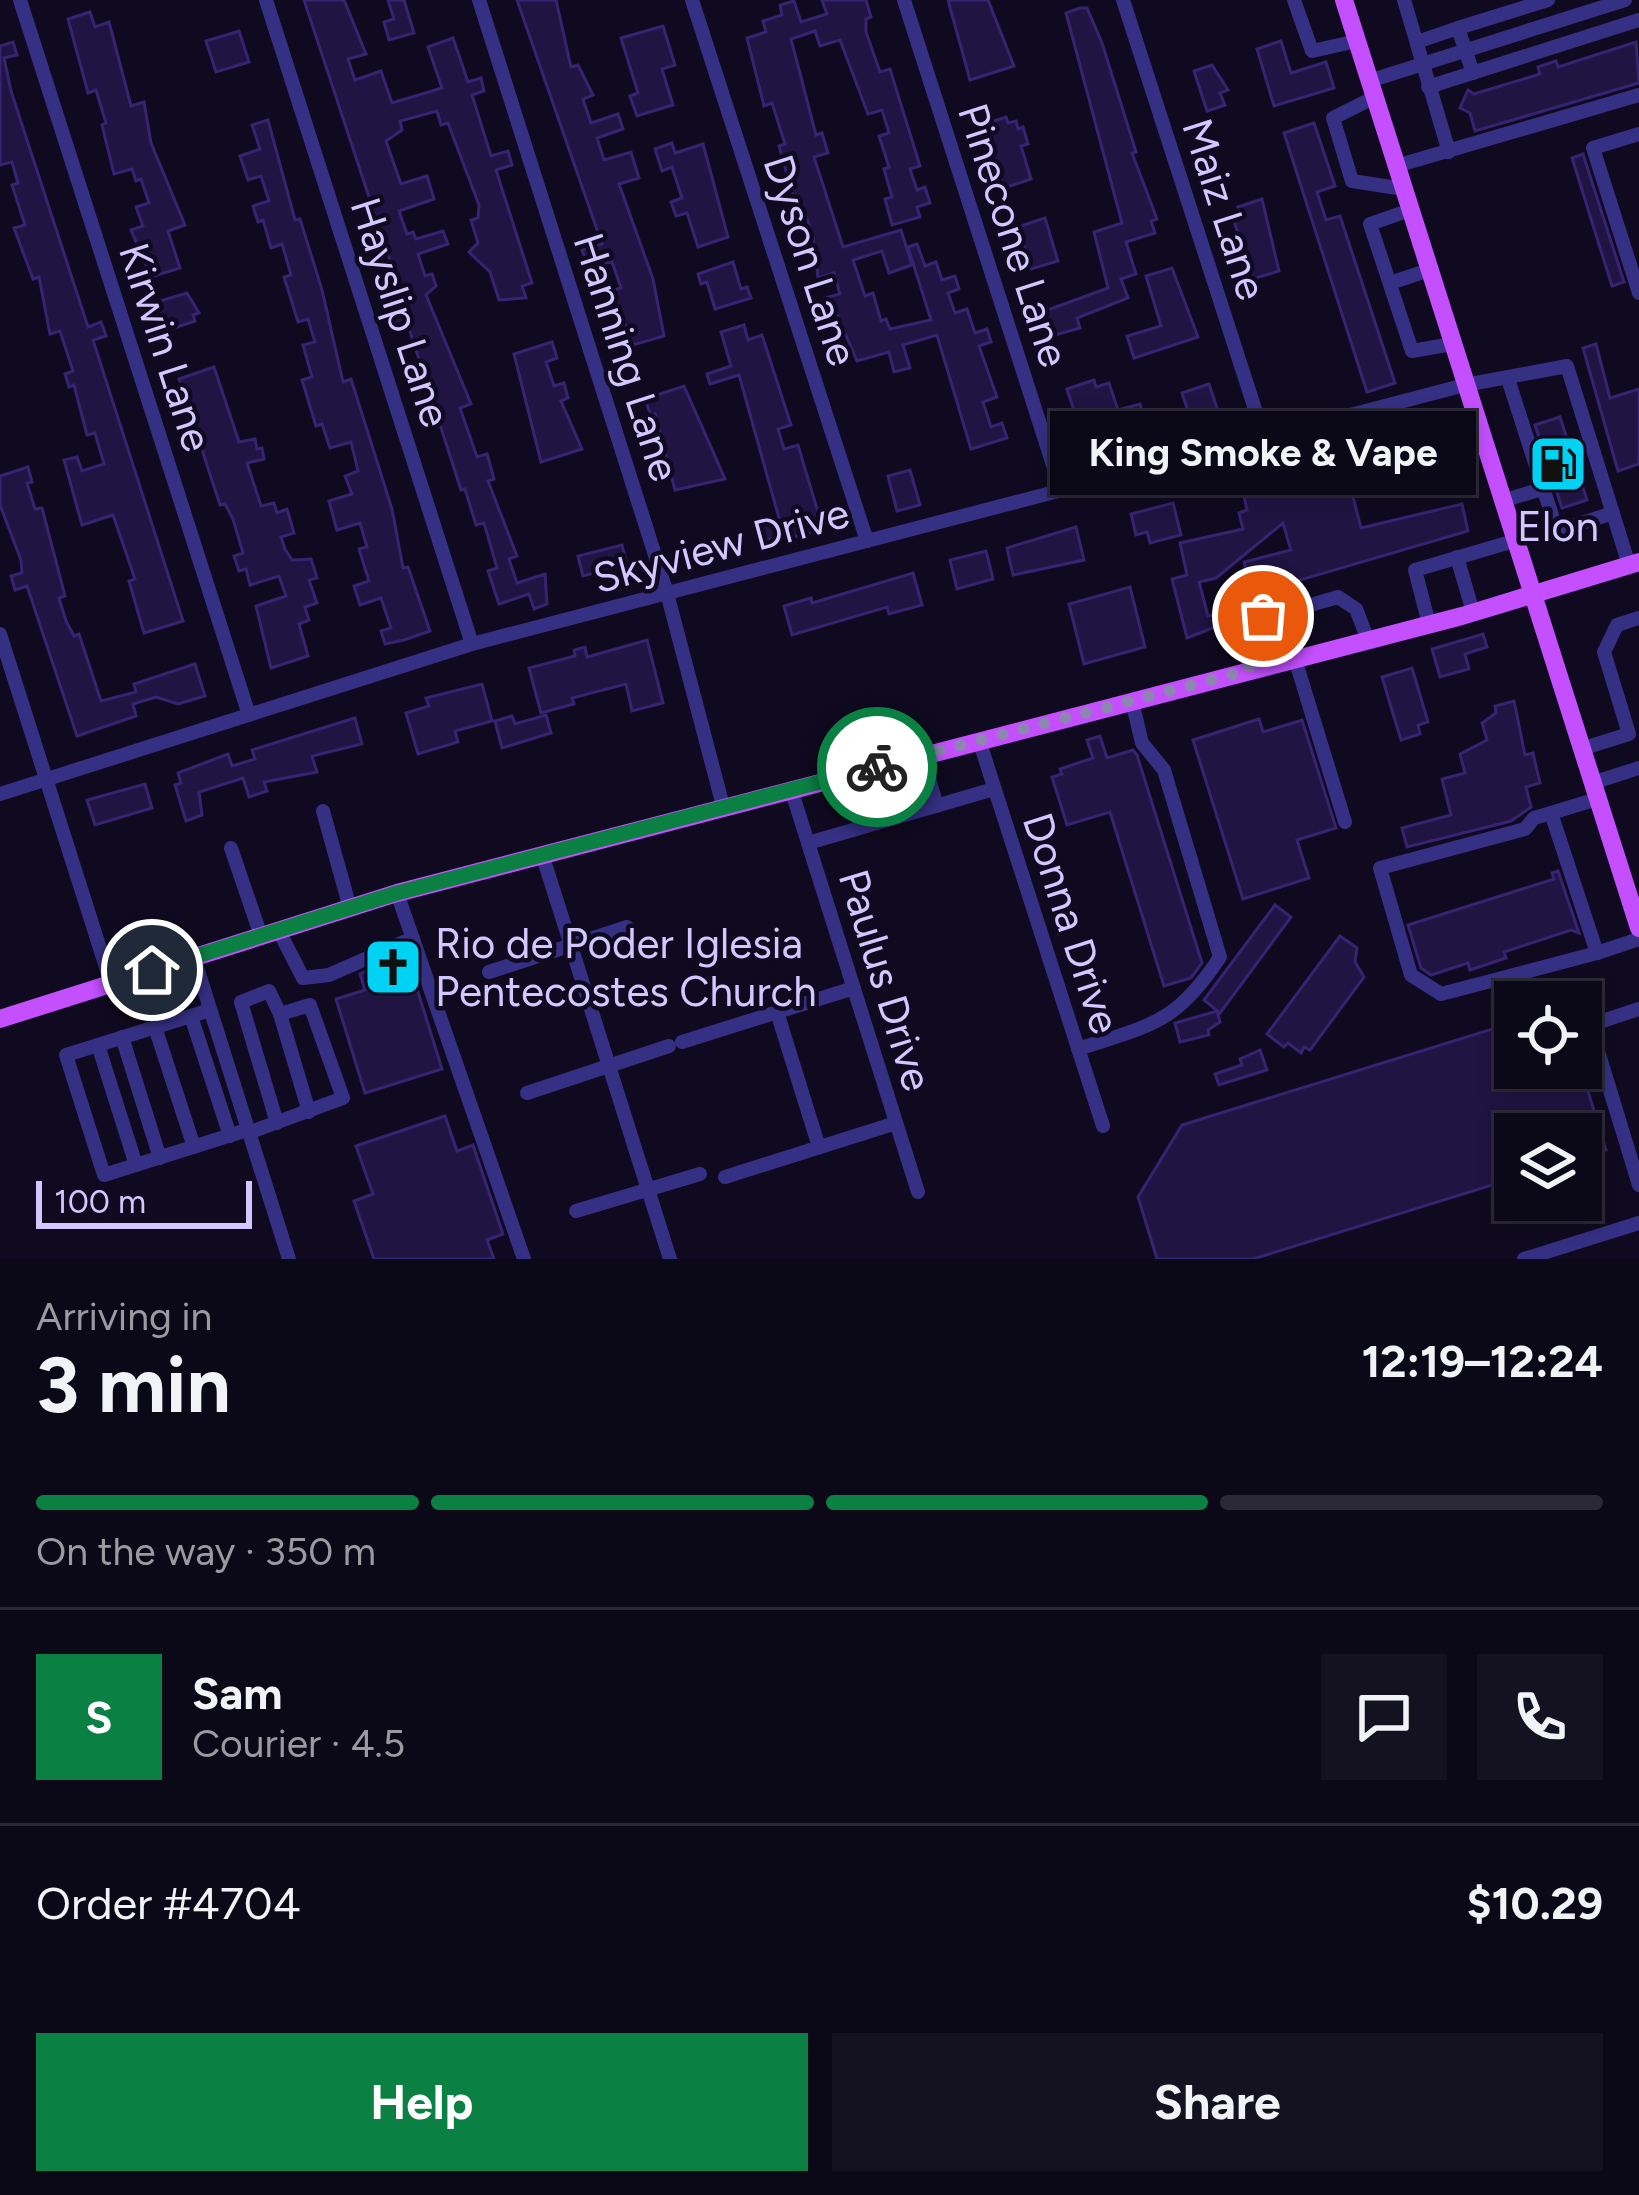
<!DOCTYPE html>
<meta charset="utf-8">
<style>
body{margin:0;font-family:Figtree,sans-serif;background:#141120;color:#f1f3f6;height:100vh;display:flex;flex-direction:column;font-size:45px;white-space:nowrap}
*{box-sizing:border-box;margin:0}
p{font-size:39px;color:#9a9aa1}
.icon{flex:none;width:66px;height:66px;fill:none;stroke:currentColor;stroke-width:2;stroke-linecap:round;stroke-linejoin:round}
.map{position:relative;height:1259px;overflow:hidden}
.sheet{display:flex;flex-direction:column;background:#0b0817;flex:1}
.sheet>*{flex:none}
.buttons{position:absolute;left:1494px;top:981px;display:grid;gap:24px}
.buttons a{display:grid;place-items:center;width:108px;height:108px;border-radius:0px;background:#0b0817;box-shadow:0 6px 18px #0003,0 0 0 3px #2b2936;font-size:60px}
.scale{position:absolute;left:36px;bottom:30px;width:216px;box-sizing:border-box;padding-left:12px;border:6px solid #d1c8ff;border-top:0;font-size:33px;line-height:42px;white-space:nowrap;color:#d1c8ff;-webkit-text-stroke:9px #0f0a1f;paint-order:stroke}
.pin{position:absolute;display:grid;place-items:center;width:102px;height:102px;color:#fff;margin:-51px;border:6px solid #fff;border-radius:50%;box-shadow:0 3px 12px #0007}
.courier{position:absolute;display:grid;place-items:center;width:120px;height:120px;margin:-60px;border:9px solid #0b8043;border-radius:50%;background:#fff;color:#222;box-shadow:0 3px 15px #0007}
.bubble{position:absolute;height:84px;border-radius:0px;background:#0b0817;box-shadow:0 6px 18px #0003,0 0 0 3px #2b2936;font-size:39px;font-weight:700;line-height:84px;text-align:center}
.overview em{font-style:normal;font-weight:700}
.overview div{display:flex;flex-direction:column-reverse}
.overview{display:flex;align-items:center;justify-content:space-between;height:204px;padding:0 36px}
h1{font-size:78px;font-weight:700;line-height:90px}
.bar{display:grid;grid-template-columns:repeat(4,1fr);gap:18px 12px;align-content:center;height:144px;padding:0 36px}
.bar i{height:15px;border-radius:9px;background:#2b2936}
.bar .active{background:#0b8043}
.bar p{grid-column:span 4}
.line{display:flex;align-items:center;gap:30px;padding:0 36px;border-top:3px solid #2b2936}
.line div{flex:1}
.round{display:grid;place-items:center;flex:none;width:126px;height:126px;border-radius:0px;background:#141120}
.action{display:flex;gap:24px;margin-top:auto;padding:24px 36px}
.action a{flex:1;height:138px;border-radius:0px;background:#0b8043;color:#fff;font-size:48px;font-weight:700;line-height:138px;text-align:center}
.action a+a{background:#141120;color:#f1f3f6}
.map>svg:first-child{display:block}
</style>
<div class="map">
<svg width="1639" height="1259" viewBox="0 0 1639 1259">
<rect width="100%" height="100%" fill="#0f0a1f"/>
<!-- building -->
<g fill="#1f1442" stroke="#362371" stroke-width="3">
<polygon points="304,0 344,0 366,54 348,59 355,80 381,71 392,103 442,88 428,47 453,38 468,82 481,78 484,91 472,95 491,156 508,151 512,165 496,170 532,283 522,286 526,298 499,300 490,272 469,252 478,243 471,220 478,218 479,205 448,123 441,125 437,111 400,121 402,130 386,141 401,184 427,176 434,199 399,211 407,234 413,232 416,239 443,231 448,244 418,254 425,276 432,274 436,286 426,295 471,404 460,408 477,457 487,454 494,479 488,481 517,556 509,559 517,583 545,574 547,604 534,609 529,594 499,604 488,571 497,568 484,523 476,525 465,489 461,490 407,322 393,327 388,311 405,306"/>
<polygon points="388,0 404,0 414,33 389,40 384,22 394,19"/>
<polygon points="517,0 556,0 571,67 578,65 593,95 583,99 591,123 618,114 623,129 597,138 604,160 631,152 639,178 619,184 653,279 664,336 633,345 611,291 621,288 612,262 588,266 582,250 602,244"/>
<polygon points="822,0 866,0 871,17 866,19 866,32 880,72 890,69 920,166 910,169 917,190 925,187 930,203 917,207 920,217 892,225 885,199 892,197 884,169 889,167 879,136 889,133 882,110 868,114 840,40 820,46 815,31 791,39 816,135 822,133 828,153 814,157 843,247 901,230 912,265 889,273 882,251 853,260 865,296 873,293 881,321 886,319 890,329 931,320 908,247 917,244 925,266 936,262 942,280 955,276 959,289 948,293 955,313 967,309 975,333 987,329 991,342 979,346 997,397 983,402 991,427 1002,423 1007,438 971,449 937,335 903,345 910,368 894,372 889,352 857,361 836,312 830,314 825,298 840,294 834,273 818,278 813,237 806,215 799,217 779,146 785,144 772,103 764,106 747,38 766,32 763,21 782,15 780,5 794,1 801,22 827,14"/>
<polygon points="948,0 988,0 1014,66 970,80"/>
<polygon points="1080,8 1087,8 1102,43 1136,152 1132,153 1157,219 1151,221 1155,233 1126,242 1136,274 1121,279 1128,298 1077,318 1080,328 1052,336 1045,311 1108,288 1094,232 1122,223 1066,13"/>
<polygon points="90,12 95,27 109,22 131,106 144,102 151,143 185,225 168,231 180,268 151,277 131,230 143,226 136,207 149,203 141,179 136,181 132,169 114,174 102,125 106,123 96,90 88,93 68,19"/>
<polygon points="663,26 675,65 662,69 673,105 637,116 630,96 638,93 621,38"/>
<polygon points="239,31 249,62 216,72 206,41"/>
<polygon points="1281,41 1291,73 1326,62 1334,88 1274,106 1257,49"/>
<polygon points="13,42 17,55 4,58 11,91 88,327 101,322 106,336 93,340 183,621 144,633 129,581 135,579 113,515 82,525 64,460 77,457 82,471 104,464 95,433 87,435 74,385 69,387 65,374 73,371 60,331 50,334 39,277 33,279 14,228 25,225 12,185 18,183 12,162 0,165 0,46"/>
<polygon points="1636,42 1639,83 1475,131 1470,113 1460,108 1468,90 1474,94 1540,74 1538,67 1556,61 1558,67"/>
<polygon points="1212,65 1228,90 1220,93 1225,105 1207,111 1194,71"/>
<polygon points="1006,117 1008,123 1016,121 1018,129 1023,127 1028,144 1021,146 1031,179 1004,188 984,133 990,132 987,123"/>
<polygon points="268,120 295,220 300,219 322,290 343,382 351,379 392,509 403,568 408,567 430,631 404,640 385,644 381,631 391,628 381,598 360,605 354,586 369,581 359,549 367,547 360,523 337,530 329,501 352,494 345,476 358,471 351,442 330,448 322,424 316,426 302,380 312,377 303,345 315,342 308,319 298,322 284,277 291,275 282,244 271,248 263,220 258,222 253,206 269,201 261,176 248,180 240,156 260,149 252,125"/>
<polygon points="1314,123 1335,186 1317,192 1326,220 1340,216 1395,383 1367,392 1284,133"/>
<polygon points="672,143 675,153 703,144 728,237 698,247 687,213 676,216 671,202 682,198 672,167 662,171 655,149"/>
<polygon points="1583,154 1624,282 1612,286 1572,158"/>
<polygon points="1262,199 1279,271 1253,279 1234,221 1242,219 1238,207"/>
<polygon points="1045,218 1058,261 1031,269 1018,227"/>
<polygon points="733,262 741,289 747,287 751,298 715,309 707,282 701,284 698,274"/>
<polygon points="1172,268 1198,337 1134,358 1127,336 1161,326 1146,276"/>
<polygon points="187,293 199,313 193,315 195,321 162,332 153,303"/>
<polygon points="744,325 748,340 762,335 791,425 778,429 784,449 798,445 823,529 776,542 775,538 762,541 757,524 779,518 739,375 710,384 707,374 731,366 721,332"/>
<polygon points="552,342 557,358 546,362 554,386 564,383 568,398 561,401 582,449 541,462 514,354"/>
<polygon points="1596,344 1610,398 1639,389 1639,464 1618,471 1583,348"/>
<polygon points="214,367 239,442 255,439 257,449 262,448 264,459 247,463 261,506 274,503 277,513 287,509 294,533 281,537 285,549 292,560 311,559 317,578 309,580 317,603 305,607 309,620 299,624 308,656 271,668 256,606 286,596 279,576 250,585 246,569 239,571 234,556 243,553 233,519 225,504 220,505 179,379"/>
<polygon points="1094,380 1096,387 1109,383 1118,410 1140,404 1145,421 1118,429 1122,440 1087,451 1067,389"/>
<polygon points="1209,384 1220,417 1199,424 1196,415 1190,417 1182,393"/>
<polygon points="684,386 725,479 675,490 655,414 651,416 645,399"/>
<polygon points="1560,417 1587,500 1562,508 1535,425"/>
<polygon points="1440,431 1451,467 1406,481 1400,463 1429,455 1423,436"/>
<polygon points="28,467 32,482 27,483 35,509 42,508 65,596 59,598 66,621 74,636 79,634 101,701 136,692 134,684 195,664 205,696 178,704 156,697 133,704 136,716 77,736 27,586 15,590 11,576 22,573 21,560 0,505 0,476"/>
<polygon points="1324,468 1330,494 1351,489 1361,528 1462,504 1468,531 1252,594 1244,562 1291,550 1283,523 1216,578 1199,582 1208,616 1233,608 1236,619 1187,638 1172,579 1187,575 1180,543 1243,529 1239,513 1247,510 1243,491"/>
<polygon points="910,470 920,505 897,511 888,476"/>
<polygon points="1173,503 1181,535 1150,543 1147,532 1136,535 1131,514"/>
<polygon points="1076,527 1084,560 1013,575 1007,548"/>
<polygon points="622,545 627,564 583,576 578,556"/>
<polygon points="986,551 993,579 957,589 950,560"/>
<polygon points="913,573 922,605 889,614 887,607 792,635 784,606 811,598 812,603"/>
<polygon points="1130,587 1145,647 1084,664 1069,604"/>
<polygon points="1483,634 1487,647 1465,654 1469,669 1440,677 1432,649"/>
<polygon points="647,640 663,703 632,711 626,684 572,698 574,704 541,713 529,668 575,656 574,650 585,647 587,657"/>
<polygon points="1412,668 1428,722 1418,725 1420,734 1401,740 1382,677"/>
<polygon points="482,684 492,721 455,731 458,742 418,754 406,713 429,706 426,698"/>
<polygon points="1514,701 1525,755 1533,753 1540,783 1526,787 1531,807 1511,821 1407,847 1402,828 1451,815 1442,779 1465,773 1460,754 1487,740 1482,723 1496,713 1495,706"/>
<polygon points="546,715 551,733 502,748 495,721 512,716 515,724"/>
<polygon points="355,718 362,744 312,756 317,772 264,782 267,791 249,797 243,778 199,792 202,815 186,821 175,785 181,783 178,773 228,754 232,766 255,759 252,750"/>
<polygon points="1259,719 1263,732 1302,720 1336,828 1297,840 1309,878 1243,899 1193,740"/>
<polygon points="1100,736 1107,758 1133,750 1137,755 1202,963 1191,978 1164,986 1110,812 1067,825 1052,777 1062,774 1060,769 1093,758 1087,740"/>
<polygon points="145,784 152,808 95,825 87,800"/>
<polygon points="1558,871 1579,933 1571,930 1504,952 1506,958 1470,970 1468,963 1431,975 1421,968 1408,925 1554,879 1552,873"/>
<polygon points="1275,905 1291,917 1220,1013 1204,1000"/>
<polygon points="1340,936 1357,948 1355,962 1364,977 1310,1050 1304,1047 1301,1053 1288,1043 1284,1047 1267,1034"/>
<polygon points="373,968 379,986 413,976 442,1069 365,1093 336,999 365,990 360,974"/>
<polygon points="1217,1011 1220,1022 1208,1030 1209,1035 1180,1042 1175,1023"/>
<polygon points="1515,1022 1515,1068 1581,1068 1606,1150 1581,1158 1581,1134 1515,1134 1515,1178 1253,1259 1157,1259 1138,1197 1182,1125"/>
<polygon points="1260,1050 1267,1070 1219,1085 1215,1074 1242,1065 1240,1059"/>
<polygon points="445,1116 457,1151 473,1145 503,1234 487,1240 494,1259 374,1259 354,1201 373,1194 356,1146"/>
</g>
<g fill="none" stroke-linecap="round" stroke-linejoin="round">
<!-- minor -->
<g stroke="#363084" stroke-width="14">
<polyline points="20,0 249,715"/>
<polyline points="266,0 472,644"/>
<polyline points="479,0 667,593 723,806"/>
<polyline points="692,0 867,541"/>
<polyline points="904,0 1061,490"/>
<polyline points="1123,0 1264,437"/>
<polyline points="1294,0 1312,51 1357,41"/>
<polyline points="1404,0 1449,152"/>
<polyline points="1458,28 1548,0"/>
<polyline points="1417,42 1458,28 1473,73"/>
<polyline points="1369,81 1625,0"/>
<polyline points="1428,87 1639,20"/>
<polyline points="1375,97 1333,118 1352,181 1404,189"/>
<polyline points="1639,134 1593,148 1639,293"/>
<polyline points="1396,166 1639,95"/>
<polyline points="1410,210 1370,224 1412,351 1452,344"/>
<polyline points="1390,283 1429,270"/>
<polyline points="1508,379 1557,531 1613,513"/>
<polyline points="1502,501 1542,489"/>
<polyline points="1457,557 1473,612"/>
<polyline points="1429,624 1415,570 1514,541"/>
<polyline points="0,634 111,983"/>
<polyline points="1295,659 1345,822"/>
<polyline points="1250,671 1244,642 1252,622 1338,597 1356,609 1368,640"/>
<polyline points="979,740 1103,1126"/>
<polyline points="1581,749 1629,734 1604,652 1617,625 1639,618"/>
<polyline points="922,755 937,806"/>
<polyline points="1592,783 1639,768"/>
<polyline points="791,789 918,1192"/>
<polyline points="0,794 472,644 1465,385 1567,366 1629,565"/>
<polyline points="1597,799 1551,813 1597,953 1639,939"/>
<polyline points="323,811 350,908"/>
<polyline points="1551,813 1534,818 1525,829 1380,868 1411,975 1441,994 1597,953"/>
<polyline points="808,843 994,789"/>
<polyline points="231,848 261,936"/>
<polyline points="542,854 670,1259"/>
<polyline points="397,893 524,1259"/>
<polyline points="279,931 303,978 329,975 413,938"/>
<polyline points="194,958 289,1259"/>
<polyline points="489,972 627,927"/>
<polyline points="1639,1009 1590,1025 1639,1185"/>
<polyline points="210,1010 66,1055 104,1175 247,1130"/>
<polyline points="777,1012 819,1147"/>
<polyline points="191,1016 230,1136"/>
<polyline points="155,1027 194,1147"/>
<polyline points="122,1037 160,1158"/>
<polyline points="682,1042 854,988"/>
<polyline points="98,1045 136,1165"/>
<path d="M1078,1049C1151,1025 1176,1024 1220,957L1164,770L1142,743L1132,701"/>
<polyline points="527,1093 669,1046"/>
<polyline points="277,1123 241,1002 269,991 280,1014"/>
<polyline points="248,1133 343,1098 310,1005 280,1014 309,1112"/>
<polyline points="725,1177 896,1123"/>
<polyline points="576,1211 700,1174"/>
<polyline points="1524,1259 1639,1223"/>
</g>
<!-- major -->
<g stroke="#c44fff" stroke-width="18">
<polyline points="1344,0 1639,928"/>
<polyline points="0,1019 397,893 1462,616 1639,562"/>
</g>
</g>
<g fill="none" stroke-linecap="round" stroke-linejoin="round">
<!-- done -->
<polyline stroke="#8d86b1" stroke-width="12" stroke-dasharray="0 21.6" points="877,767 1250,670 1246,631 1263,616"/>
<!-- route -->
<polyline stroke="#0b8043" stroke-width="15" points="152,970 397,893 877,767"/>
</g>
<!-- icons -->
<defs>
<symbol id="fuel-square" viewBox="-11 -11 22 22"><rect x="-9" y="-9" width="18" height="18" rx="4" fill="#00d2f3" stroke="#0f0a1f"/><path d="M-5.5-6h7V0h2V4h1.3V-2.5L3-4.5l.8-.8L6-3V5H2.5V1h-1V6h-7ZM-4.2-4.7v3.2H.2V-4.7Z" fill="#111"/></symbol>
<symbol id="church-square" viewBox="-11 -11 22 22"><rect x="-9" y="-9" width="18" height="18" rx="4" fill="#00d2f3" stroke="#0f0a1f"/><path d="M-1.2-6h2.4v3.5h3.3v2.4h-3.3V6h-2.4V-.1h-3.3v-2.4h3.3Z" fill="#111"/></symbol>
</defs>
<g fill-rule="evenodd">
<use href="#fuel-square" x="1525" y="431" width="66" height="66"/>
<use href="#church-square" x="360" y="934" width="66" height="66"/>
</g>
<g text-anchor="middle" stroke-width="9" stroke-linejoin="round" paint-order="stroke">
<!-- street labels -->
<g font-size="42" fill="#d1c8ff" stroke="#0f0a1f">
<text transform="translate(1225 209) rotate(72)" y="15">Maiz Lane</text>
<text transform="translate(1014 235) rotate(72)" y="15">Pinecone Lane</text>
<text transform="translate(811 260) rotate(72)" y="15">Dyson Lane</text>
<text transform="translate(401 312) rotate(72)" y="15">Hayslip Lane</text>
<text transform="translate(166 347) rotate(72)" y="15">Kirwin Lane</text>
<text transform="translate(627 357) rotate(72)" y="15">Hanning Lane</text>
<text transform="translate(721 545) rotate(-15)" y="15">Skyview Drive</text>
<text transform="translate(1072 923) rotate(72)" y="15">Donna Drive</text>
<text transform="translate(886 980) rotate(73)" y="15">Paulus Drive</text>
</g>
<!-- poi labels -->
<g font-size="42" fill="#d1c8ff" stroke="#0f0a1f">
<text x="1558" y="541">Elon</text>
<text x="435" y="958" text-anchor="start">Rio de Poder Iglesia<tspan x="435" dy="48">Pentecostes Church</tspan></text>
</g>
</g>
</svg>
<div class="buttons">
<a><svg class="icon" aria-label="locate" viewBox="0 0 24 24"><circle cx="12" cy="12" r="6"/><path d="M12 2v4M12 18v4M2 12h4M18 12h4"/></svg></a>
<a><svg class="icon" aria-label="layers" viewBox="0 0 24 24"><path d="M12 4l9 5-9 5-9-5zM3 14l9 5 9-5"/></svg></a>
</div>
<div class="scale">100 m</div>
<div class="pin" style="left:1263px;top:616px;background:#ea580c"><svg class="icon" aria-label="bag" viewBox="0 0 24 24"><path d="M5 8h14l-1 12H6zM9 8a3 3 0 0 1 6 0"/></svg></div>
<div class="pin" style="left:152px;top:970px;background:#1f2937"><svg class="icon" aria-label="home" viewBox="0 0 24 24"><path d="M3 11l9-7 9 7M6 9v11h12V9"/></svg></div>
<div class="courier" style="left:877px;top:767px"><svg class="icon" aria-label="bike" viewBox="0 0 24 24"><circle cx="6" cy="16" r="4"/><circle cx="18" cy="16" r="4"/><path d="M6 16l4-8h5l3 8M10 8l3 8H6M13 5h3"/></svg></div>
<div class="bubble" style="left:1050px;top:411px;width:426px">King Smoke &amp; Vape</div>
</div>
<section class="sheet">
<div class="overview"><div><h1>3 min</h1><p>Arriving in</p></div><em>12:19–12:24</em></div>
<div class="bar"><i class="active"></i><i class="active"></i><i class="active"></i><i></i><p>On the way · 350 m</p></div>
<div class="line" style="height:216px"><b class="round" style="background:#0b8043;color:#fff">S</b><div><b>Sam</b><p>Courier · 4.5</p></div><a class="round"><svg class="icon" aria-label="chat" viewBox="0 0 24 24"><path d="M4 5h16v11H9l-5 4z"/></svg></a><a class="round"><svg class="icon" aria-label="phone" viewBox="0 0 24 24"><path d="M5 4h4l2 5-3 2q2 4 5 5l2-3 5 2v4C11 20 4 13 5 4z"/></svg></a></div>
<div class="line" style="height:156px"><div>Order #4704</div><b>$10.29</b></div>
<div class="action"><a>Help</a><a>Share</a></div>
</section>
